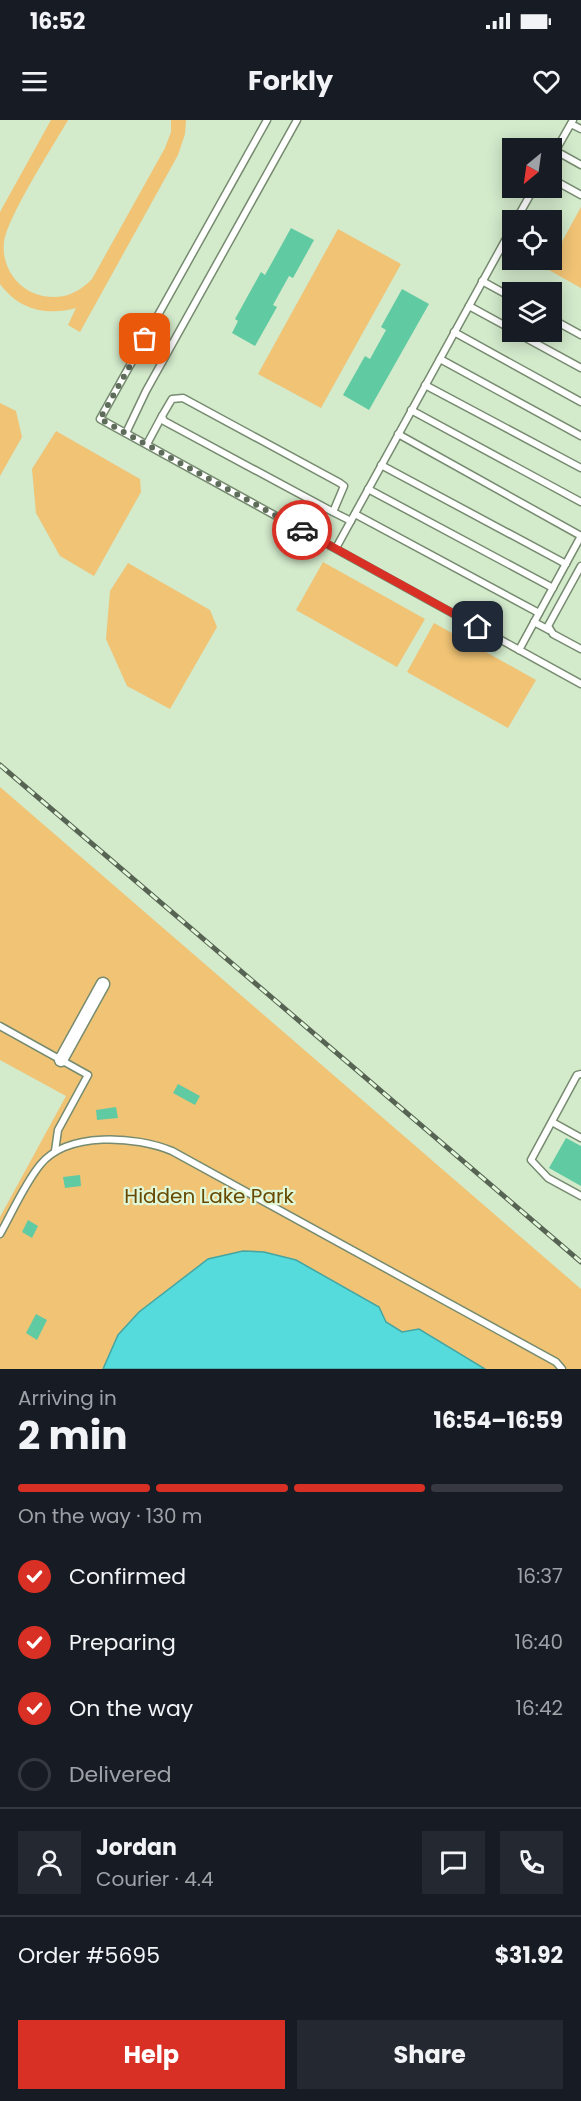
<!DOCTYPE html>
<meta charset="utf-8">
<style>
body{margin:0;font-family:Poppins,sans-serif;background:#242831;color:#f1f3f6;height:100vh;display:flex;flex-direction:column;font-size:22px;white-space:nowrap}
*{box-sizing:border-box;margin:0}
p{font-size:20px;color:#9ea1a6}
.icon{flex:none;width:33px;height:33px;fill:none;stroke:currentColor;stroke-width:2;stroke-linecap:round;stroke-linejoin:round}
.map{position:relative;height:1249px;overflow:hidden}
.panel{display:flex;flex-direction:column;background:#171b24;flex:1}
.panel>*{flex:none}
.needle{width:39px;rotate:209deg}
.fabs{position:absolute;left:502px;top:18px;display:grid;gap:12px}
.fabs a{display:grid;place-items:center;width:60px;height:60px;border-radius:0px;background:#171b24;box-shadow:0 3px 15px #0003;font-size:30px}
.pin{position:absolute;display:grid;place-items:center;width:51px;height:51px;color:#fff;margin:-26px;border-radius:12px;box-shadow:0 3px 9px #0006}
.courier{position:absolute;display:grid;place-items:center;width:60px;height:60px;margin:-30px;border:4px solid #d93025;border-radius:50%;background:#fff;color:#222;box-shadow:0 2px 8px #0007}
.head em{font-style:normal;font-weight:700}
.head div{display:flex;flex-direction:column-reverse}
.head{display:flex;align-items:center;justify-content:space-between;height:102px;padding:0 18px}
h1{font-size:39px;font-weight:700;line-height:45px}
.bar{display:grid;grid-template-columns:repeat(4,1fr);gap:9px 6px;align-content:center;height:72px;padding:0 18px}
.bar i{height:8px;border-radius:4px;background:#363941}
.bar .selected{background:#d93025}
.bar p{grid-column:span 4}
.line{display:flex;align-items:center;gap:15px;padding:0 18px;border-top:2px solid #363941}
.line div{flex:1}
.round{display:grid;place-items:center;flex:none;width:63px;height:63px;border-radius:0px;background:#242831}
ol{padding:0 18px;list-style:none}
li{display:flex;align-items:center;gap:18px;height:66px}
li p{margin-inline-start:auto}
li .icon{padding:6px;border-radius:50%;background:#d93025;color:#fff;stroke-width:4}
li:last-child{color:#9ea1a6}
li i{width:33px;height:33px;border:3px solid #363941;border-radius:50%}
.cta{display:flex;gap:12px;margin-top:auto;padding:12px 18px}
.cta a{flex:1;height:69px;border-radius:0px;background:#d93025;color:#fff;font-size:24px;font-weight:700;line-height:69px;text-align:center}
.cta a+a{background:#242831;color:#f1f3f6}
.status{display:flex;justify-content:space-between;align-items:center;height:42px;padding:0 30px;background:#171b24;direction:ltr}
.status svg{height:16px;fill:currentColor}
header{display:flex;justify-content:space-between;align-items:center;height:78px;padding:0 18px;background:#171b24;font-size:27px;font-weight:700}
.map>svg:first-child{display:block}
</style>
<div class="status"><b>16:52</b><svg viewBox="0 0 49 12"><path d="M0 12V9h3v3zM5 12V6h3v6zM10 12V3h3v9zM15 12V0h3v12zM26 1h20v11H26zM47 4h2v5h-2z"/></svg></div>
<header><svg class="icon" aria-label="menu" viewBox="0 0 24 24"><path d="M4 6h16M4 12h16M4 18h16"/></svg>Forkly<svg class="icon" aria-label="heart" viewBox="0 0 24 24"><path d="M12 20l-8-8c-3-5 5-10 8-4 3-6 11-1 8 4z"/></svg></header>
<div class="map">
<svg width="581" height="1249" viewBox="0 0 581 1249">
<rect width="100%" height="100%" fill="#d3eacb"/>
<!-- green -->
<g fill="#f0c375">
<path d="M51,0H68C53,26 8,96 4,122C1,147 18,171 43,176C62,180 79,173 92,159L165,28L171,12V0H186L185,14L178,35L80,212L68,205L76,188C47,196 19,190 0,164V92Z"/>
<polygon points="581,87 581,168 547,149"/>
<polygon points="338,109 401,144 321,288 258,254"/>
<polygon points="0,283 16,291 22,317 0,356"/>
<polygon points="56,311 140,359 141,372 94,456 60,436 36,393 32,349"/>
<polygon points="323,442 425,499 397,547 296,490"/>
<polygon points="128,443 210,490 217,507 170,589 127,566 106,519 110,471"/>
<polygon points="434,503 536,560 508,608 407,552"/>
<polygon points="0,667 581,1169 581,1249 0,1249 0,1097 66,976 0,940"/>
</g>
<!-- water -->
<polygon fill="#55dbdb" stroke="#45a5a2" stroke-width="1.5" points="243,1131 264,1132 296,1140 379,1187 386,1202 402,1212 419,1209 485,1249 103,1249 118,1215 139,1192 208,1139"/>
<!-- building -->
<g fill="#60caa2">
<polygon points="291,108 314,120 293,158 289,156 273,185 277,187 255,226 232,213 238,201 235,199 261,152 265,155"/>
<polygon points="402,169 429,184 369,290 343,275 365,236 370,239 386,210 381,207"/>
<polygon points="178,964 200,976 195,985 173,973"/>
<polygon points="116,987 118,998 97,1000 96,990"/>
<polygon points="566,1018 581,1026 581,1066 549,1048"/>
<polygon points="80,1055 81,1066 65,1068 63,1057"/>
<polygon points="28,1100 38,1106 32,1118 22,1112"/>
<polygon points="36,1194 47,1200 37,1220 26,1213"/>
</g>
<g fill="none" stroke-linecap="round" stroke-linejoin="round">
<defs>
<g id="lane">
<polyline points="267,0 100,299 581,564"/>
<polyline points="571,4 581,9"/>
<polyline points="556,31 581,45"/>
<polyline points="552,37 573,0"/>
<polyline points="552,59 581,75"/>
<polyline points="516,100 534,68"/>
<polyline points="482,161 513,178"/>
<polyline points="469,186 513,210"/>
<polyline points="552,199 581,215"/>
<polyline points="454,212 581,282"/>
<polyline points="515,212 581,248"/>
<polyline points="440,239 581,316"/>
<polyline points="425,265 581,348"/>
<polyline points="411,290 581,382"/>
<polyline points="126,313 146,271 297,0"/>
<polyline points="398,314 581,416"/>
<polyline points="147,324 162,296"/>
<polyline points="381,345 566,444"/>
<polyline points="368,369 553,468"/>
<polyline points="333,392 344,366 340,363 183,278 172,279 162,296 164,301 333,392 351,401"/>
<polyline points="355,394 539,493"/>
<polyline points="336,428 513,106"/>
<polyline points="581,446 548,506 553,514 581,529"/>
<polyline points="534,502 549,510"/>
<polyline points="519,530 581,416"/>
<polyline points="0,906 88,955 58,1010 55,1031"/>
<polyline points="581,954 577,955 531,1040 548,1058 581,1076"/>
<polyline points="552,1002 581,1018"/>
<path d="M0,1114C13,1091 24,1065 40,1045C67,1011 136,1016 172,1031L556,1242L562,1249"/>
</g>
<polyline id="street" points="61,940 103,864"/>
</defs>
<!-- lane casing -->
<use href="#lane" stroke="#768b6f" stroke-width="9"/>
<!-- street casing -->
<use href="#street" stroke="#768b6f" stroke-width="15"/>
<!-- lane -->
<use href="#lane" stroke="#fff" stroke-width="6"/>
<!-- street -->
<use href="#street" stroke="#fff" stroke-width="12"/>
<defs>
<polyline id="rail" points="0,645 581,1142"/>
</defs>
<!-- rail casing -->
<use href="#rail" stroke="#576453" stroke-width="5"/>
<!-- rail -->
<use href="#rail" stroke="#e0f7d8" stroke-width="3" stroke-dasharray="9" stroke-linecap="butt"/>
</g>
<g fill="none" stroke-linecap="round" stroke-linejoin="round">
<!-- done -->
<polyline stroke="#5e6c5a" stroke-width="6" stroke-dasharray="0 10.8" points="145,219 100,299 302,410"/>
<!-- route -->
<polyline stroke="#d93025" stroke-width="8" points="302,410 478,507"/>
</g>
<g text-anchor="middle" stroke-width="4.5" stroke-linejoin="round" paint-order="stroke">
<!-- park labels -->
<g font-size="20" fill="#684902" stroke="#e0f7d8">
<text x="209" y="1083">Hidden Lake Park</text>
</g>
</g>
</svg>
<div class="fabs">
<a><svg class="needle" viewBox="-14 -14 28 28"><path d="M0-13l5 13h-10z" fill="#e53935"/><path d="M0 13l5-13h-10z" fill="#9ea1a6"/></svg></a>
<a><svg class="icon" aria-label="locate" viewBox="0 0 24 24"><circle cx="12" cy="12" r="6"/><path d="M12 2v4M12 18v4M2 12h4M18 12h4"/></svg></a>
<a><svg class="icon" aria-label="layers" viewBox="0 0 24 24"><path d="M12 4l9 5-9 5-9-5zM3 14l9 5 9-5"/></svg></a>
</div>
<div class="pin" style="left:145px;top:219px;background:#ea580c"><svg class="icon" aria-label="bag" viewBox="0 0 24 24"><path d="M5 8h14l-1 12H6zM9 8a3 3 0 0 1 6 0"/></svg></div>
<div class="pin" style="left:478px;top:507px;background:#1f2937"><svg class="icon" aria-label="home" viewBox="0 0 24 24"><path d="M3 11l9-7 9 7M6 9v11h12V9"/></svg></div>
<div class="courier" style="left:302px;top:410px"><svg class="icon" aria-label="car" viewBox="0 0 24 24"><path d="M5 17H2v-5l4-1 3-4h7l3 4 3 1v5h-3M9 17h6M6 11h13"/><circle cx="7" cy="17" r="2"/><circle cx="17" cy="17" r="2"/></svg></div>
</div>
<section class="panel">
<div class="head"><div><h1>2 min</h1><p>Arriving in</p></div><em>16:54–16:59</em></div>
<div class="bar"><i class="selected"></i><i class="selected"></i><i class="selected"></i><i></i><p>On the way · 130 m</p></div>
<ol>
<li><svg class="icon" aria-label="check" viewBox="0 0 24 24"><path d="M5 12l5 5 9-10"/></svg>Confirmed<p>16:37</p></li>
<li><svg class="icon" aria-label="check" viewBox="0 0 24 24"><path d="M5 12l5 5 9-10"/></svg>Preparing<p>16:40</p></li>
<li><svg class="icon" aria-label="check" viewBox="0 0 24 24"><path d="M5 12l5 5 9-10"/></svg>On the way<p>16:42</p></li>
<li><i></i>Delivered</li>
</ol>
<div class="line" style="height:108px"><a class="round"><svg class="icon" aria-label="person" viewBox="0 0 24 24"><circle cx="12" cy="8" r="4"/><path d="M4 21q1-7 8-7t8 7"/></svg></a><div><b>Jordan</b><p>Courier · 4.4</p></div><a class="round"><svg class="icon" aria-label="chat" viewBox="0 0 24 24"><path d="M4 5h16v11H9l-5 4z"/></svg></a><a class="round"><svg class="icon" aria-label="phone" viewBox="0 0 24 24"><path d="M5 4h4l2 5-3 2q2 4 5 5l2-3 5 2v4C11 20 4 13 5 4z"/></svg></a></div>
<div class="line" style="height:78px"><div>Order #5695</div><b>$31.92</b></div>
<div class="cta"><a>Help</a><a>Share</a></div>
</section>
